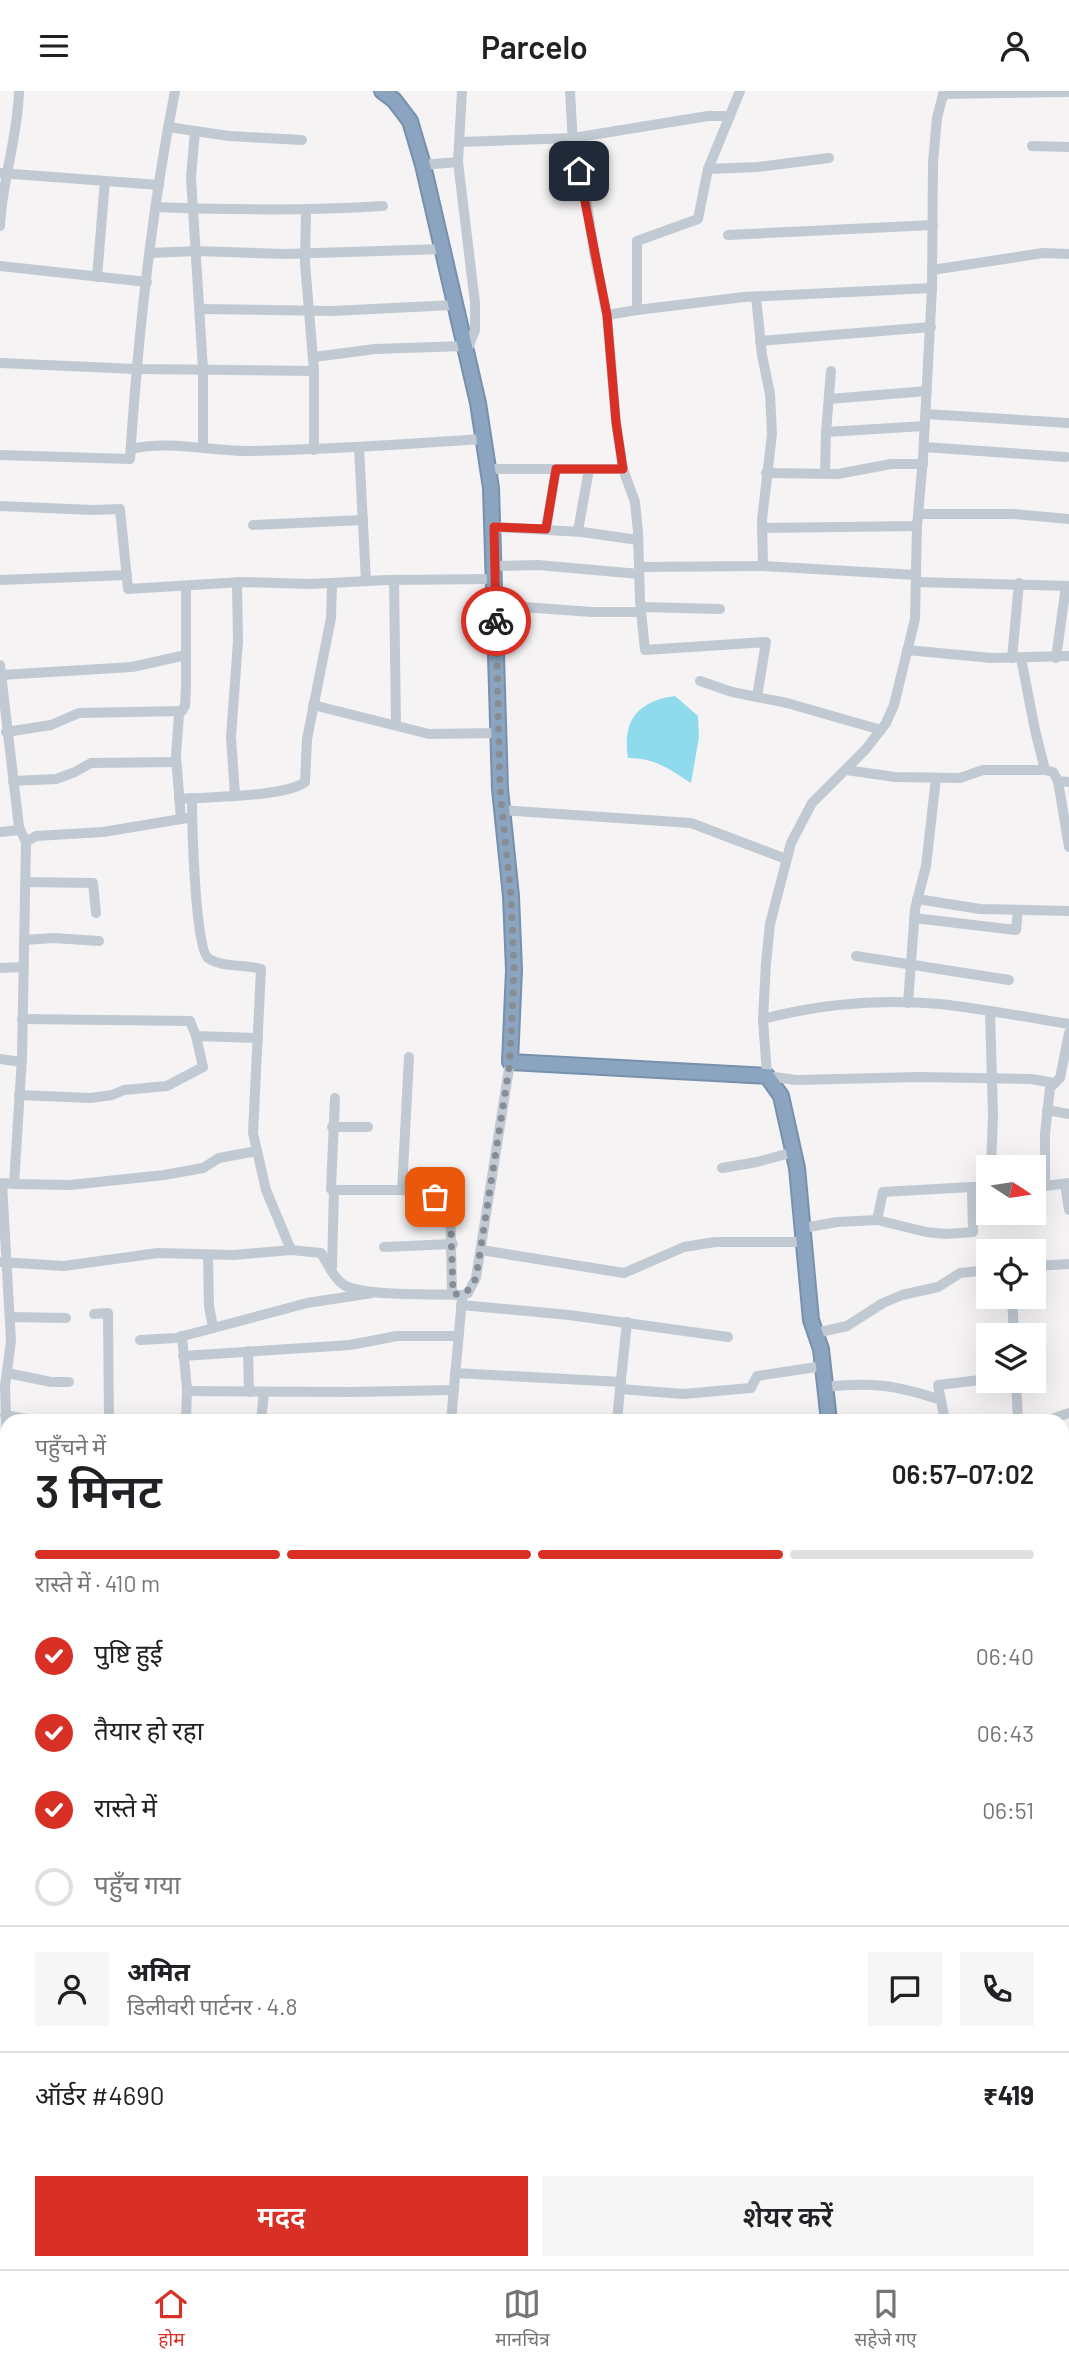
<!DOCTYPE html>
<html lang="hi">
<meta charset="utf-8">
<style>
body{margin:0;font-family:Barlow,"Noto Sans Devanagari",sans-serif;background:#f6f6f6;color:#202124;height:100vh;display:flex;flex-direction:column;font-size:26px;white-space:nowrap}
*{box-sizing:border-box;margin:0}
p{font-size:23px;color:#757577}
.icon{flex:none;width:38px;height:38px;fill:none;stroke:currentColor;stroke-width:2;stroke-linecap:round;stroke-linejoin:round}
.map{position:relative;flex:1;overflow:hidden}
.drawer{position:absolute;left:0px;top:1323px;width:1069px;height:856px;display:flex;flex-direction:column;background:#fff;border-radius:21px 21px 0 0;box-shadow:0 7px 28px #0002}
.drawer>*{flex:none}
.needle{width:46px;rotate:102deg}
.controls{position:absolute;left:976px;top:1064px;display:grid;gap:14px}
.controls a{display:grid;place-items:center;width:70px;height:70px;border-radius:0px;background:#fff;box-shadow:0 7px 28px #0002;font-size:35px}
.pin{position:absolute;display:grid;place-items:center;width:60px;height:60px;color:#fff;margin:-30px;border-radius:14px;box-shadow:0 4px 10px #0006}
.courier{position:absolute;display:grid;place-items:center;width:70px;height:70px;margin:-35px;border:5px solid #d93025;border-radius:50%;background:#fff;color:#222;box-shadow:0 2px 9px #0007}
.head em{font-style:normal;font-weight:600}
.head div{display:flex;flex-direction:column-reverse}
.head{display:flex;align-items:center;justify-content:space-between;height:119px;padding:0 35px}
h1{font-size:46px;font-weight:600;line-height:52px}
.bar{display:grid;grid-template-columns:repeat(4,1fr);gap:10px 7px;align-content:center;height:84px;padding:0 35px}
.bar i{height:9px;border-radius:5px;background:#e0e0e0}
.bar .on{background:#d93025}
.bar p{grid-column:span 4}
.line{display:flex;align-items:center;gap:18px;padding:0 35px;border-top:2px solid #e0e0e0}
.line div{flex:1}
.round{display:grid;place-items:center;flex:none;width:74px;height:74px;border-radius:0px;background:#f6f6f6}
ol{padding:0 35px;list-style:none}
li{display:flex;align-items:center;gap:21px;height:77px}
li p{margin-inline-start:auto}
li .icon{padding:7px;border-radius:50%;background:#d93025;color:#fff;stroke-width:4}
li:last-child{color:#757577}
li i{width:38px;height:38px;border:4px solid #e0e0e0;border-radius:50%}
.action{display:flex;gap:14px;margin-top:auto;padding:14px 35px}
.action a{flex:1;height:80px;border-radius:0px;background:#d93025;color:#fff;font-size:28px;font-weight:600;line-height:80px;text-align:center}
.action a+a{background:#f6f6f6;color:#202124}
header{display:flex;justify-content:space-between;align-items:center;height:91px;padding:0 35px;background:#fff;font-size:32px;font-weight:600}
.tab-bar{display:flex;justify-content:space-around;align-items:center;height:98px;border-top:2px solid #e0e0e0;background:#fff;font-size:19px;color:#757577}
.tab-bar a{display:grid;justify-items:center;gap:4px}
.tab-bar .on{color:#d93025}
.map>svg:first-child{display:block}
</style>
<header><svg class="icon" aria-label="menu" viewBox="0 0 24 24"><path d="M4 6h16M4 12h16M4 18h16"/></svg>Parcelo<svg class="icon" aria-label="person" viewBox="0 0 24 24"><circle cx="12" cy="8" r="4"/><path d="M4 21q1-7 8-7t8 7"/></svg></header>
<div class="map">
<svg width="1069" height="2178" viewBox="0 0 1069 2178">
<rect width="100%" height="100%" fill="#f5f3f3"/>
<!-- water -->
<path fill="#90daee" d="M675,605L698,625L699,646L691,692C671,679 653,666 628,667C622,629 638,610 675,605Z"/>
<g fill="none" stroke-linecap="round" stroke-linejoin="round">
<defs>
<g id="highway">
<polyline points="382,0 394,9 410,30 423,74 478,312 491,397 500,698 511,805 514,879 510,971 767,985 781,1005 797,1077 811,1229 821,1258 829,1330"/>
<polyline points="1062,1505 1069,1504"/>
</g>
</defs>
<!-- highway casing -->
<use href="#highway" stroke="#7690ad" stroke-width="18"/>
<!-- minor -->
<g stroke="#c1cad2" stroke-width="10">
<polyline points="944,0 937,27 933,72 932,197 923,367 917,435 915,528 894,614 886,632 866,658 812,712 791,752 770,833 766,872 763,928 767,985 796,989 920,986 1031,988 1054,992"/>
<polyline points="943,3 1069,1"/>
<polyline points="168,36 229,45 302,49"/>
<polyline points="195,40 191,86 203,278 203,357"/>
<polyline points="460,51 573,47 708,25 730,25"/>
<polyline points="1032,55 1069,56"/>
<polyline points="458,71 475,212 475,239 467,260"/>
<polyline points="423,74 458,71 462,0"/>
<polyline points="708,78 758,76 829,67"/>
<polyline points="0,82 159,94"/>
<path d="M156,116C232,119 307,120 383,115"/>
<polyline points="306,119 305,172 314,280 314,359"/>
<path d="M0,135C2,89 18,46 19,0"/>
<polyline points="728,144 933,134"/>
<polyline points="151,162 196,160 285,163 442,158"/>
<polyline points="0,175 147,191"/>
<polyline points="932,179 1043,162 1069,163"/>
<polyline points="97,186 105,90"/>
<polyline points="756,206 762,264 770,303 772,343 762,429 763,475"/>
<polyline points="200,218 332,220 454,214"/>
<polyline points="637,219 744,206 932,197"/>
<polyline points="607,224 637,219 637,150 698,128 708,78 740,0"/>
<polyline points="760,250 931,236"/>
<polyline points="314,266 375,258 464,255"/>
<polyline points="0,272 136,278 314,280"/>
<polyline points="831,280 826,341 925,335"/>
<polyline points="829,308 927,300"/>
<polyline points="926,323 1069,332"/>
<polyline points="359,356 366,490"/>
<polyline points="924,356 1066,366"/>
<path d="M131,358C169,349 209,360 248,360C327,359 405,353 483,348"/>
<path d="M0,364L130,368C138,245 151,121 175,0"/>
<polyline points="488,378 623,378 616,331 607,224 594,162 587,113 573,53 570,0"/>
<polyline points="623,378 635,411 638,441 640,510 645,559 766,551 757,606"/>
<polyline points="766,382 838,383 891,373 923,373"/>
<polyline points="825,383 826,341"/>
<polyline points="0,415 93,419 120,418 128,498 242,491 310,493 387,489 495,488"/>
<polyline points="919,423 1014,423 1069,428"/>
<polyline points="253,434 363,429"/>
<polyline points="494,436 582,441 638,449"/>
<polyline points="762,437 917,435"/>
<polyline points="546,438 556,378"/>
<polyline points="578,440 589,378"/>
<polyline points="495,475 538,474 639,483"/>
<polyline points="639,476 763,475 916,484"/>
<polyline points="0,489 127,484"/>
<polyline points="394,489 396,634"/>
<polyline points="916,491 1069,495"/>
<polyline points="496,514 592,521 641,521"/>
<polyline points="641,516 720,518"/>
<polyline points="907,559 992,567 1069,565"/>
<polyline points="1012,567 1019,492"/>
<polyline points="1021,567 1035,639 1045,679"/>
<polyline points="1056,567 1066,495"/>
<polyline points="0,574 19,736 26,751 22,966 14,1093 2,1092 11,1250 5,1295 7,1358"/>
<polyline points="1,584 132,576 186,564"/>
<polyline points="700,590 732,601 787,612 881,639"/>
<polyline points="313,614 429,643 499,642"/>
<polyline points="6,641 51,634 79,622 182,620"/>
<polyline points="846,679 895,686 960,687 983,679 1045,679 1053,681 1058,690 1069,691"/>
<polyline points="13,690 56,688 75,681 91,672 176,671"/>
<polyline points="1058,690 1069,756"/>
<polyline points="235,704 231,646 238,550 237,491"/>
<path d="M192,707C192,730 195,858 208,867C222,877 245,873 261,878L253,1042L266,1099L291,1159"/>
<path d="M179,708C206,706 286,706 305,691L307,648L331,527L332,492"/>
<polyline points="502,719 691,732 786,768"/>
<polyline points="181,728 176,665 179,623 185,615 186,596 186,496"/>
<polyline points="0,741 20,739"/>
<polyline points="26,751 36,745 103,741 187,727"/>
<polyline points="25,791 93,792 96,822"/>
<polyline points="917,808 980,818 1069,820"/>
<polyline points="914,827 1016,839 1018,819"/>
<polyline points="24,849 54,847 99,850"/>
<polyline points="856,865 1009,889"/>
<polyline points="0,877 24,876"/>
<polyline points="908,912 915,818 926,775 936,687"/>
<polyline points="990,920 993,1025 991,1076"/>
<polyline points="22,928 190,930 196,945 258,947"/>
<path d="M763,928C820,913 882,908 940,913C983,918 1026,926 1069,933"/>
<polyline points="1069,942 1060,987 1050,997 1045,1043 1045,1095 1069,1092"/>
<polyline points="0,968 21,971"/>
<polyline points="19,1004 90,1007 112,1004 124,999 167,995 203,976 196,945"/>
<polyline points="1047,1019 1069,1023"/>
<polyline points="332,1036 368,1036"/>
<polyline points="722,1077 757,1071 794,1061"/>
<polyline points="14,1093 70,1094 164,1084 203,1077 219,1067 257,1060"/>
<polyline points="1065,1093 1069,1119"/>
<polyline points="334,1099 331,1098 335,1007"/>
<polyline points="402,1099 409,966"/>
<polyline points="877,1129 883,1101 989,1095"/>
<polyline points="803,1137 837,1131 877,1129 926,1141 946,1143 973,1141 972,1097"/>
<polyline points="384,1156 453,1153"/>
<polyline points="481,1159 624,1182 684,1156 715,1151 804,1151"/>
<polyline points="208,1164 209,1215 213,1237"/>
<path d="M1,1171L64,1175L158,1162L234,1164L291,1159L321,1162C328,1173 335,1191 348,1196C372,1205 434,1203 463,1204L468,1202L476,1187L510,971"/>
<polyline points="1034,1175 1069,1173"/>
<polyline points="332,1176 334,1099 435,1099 435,1106 450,1108 452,1203"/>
<polyline points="1012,1206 1014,1244"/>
<polyline points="461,1214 569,1224 728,1246"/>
<polyline points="94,1223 108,1222 109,1330"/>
<polyline points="10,1226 66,1227"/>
<polyline points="627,1231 620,1298 683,1303 751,1297 757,1285 823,1275"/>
<polyline points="816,1242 847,1235 883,1212 902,1204 938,1196 960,1182 989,1179"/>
<polyline points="182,1245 187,1298 186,1330"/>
<polyline points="140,1249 176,1247 307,1212 372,1202"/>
<polyline points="248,1260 249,1301"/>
<polyline points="183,1265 350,1254 397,1245 458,1245"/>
<polyline points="7,1282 51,1291 69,1291"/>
<polyline points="455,1282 621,1291"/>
<polyline points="1016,1290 1018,1330"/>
<path d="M825,1296C873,1291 896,1294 941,1309"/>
<polyline points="187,1300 350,1301 454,1299"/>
<polyline points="5,1324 38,1330"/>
<polyline points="167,1330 186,1327"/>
<polyline points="261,1330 264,1301"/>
<polyline points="451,1330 462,1208"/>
<polyline points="617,1330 620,1298"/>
<polyline points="945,1330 938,1294 989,1288"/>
<polyline points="1046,1330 1069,1322"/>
<polyline points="0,1449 7,1447"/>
<polyline points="1064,1504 1066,1558 1069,1558"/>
<polyline points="0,1556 7,1555"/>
<polyline points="1062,1667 1069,1667"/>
<polyline points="0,1706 7,1706"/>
<polyline points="1062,1710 1069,1712"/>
<polyline points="0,1781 7,1782"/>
<polyline points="1062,1851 1069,1844"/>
<polyline points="0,1908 7,1908"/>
<polyline points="1062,1966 1069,1967"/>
<polyline points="0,1998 2,1981 7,1982"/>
<polyline points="1062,2097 1069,2097"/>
<polyline points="0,2145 7,2146"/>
<polyline points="653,2172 663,2173"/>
<polyline points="39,2178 39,2172"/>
<polyline points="135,2178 136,2172"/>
<polyline points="227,2178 230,2172"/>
<polyline points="287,2178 287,2172"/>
<polyline points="563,2178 569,2178"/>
<polyline points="592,2178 593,2172"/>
<polyline points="742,2178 743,2172"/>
<polyline points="888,2178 889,2172"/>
<polyline points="1008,2178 1008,2172"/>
</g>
<!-- highway -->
<use href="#highway" stroke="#8ba5c1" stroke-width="14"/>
</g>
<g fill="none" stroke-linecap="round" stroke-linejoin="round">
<!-- done -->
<path stroke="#868d94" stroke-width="7" stroke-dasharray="0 12.6" d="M435,1106L450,1108L453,1203C467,1204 469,1199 476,1187L510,971L514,879L511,805L500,698L496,530"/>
<!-- route -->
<polyline stroke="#d93025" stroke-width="9" points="496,530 494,436 546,438 556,378 623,378 616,331 607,224 579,80"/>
</g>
</svg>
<div class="controls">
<a><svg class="needle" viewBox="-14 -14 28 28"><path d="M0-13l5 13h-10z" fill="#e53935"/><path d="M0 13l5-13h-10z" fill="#757577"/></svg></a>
<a><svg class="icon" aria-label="locate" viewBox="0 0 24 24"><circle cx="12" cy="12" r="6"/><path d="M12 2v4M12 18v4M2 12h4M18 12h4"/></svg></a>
<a><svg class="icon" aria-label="layers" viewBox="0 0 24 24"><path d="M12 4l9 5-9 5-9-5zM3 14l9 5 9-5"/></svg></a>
</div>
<div class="pin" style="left:435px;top:1106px;background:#ea580c"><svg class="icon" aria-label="bag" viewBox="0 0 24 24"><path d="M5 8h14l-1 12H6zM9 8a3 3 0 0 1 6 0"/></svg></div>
<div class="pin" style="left:579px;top:80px;background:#1f2937"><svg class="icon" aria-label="home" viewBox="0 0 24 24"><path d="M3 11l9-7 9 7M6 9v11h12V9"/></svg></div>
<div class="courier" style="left:496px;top:530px"><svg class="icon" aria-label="bike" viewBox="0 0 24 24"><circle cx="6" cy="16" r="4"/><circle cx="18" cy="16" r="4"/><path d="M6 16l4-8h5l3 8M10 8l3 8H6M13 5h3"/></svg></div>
<section class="drawer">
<div class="head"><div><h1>3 मिनट</h1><p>पहुँचने में</p></div><em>06:57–07:02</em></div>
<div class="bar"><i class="on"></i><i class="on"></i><i class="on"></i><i></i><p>रास्ते में · 410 m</p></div>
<ol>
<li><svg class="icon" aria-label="check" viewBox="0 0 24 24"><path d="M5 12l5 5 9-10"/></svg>पुष्टि हुई<p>06:40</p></li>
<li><svg class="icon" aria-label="check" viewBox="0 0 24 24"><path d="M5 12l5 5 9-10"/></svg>तैयार हो रहा<p>06:43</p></li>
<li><svg class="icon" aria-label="check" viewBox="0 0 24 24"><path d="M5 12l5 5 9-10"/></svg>रास्ते में<p>06:51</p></li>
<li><i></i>पहुँच गया</li>
</ol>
<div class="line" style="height:126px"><a class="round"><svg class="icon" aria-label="person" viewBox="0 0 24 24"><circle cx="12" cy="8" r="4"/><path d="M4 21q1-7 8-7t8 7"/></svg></a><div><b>अमित</b><p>डिलीवरी पार्टनर · 4.8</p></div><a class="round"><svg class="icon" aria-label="chat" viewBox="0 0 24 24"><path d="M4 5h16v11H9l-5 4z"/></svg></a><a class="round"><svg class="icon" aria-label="phone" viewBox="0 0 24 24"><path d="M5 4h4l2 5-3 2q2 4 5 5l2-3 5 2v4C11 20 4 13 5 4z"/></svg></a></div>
<div class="line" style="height:91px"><div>ऑर्डर #4690</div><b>₹419</b></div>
<div class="action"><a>मदद</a><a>शेयर करें</a></div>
</section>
</div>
<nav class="tab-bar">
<a class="on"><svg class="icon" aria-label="home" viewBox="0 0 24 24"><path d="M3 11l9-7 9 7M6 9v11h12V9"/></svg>होम</a>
<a><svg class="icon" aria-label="map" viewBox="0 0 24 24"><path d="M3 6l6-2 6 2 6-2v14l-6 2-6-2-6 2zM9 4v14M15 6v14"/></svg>मानचित्र</a>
<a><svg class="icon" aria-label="saved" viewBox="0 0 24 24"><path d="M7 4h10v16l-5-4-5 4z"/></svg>सहेजे गए</a>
</nav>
